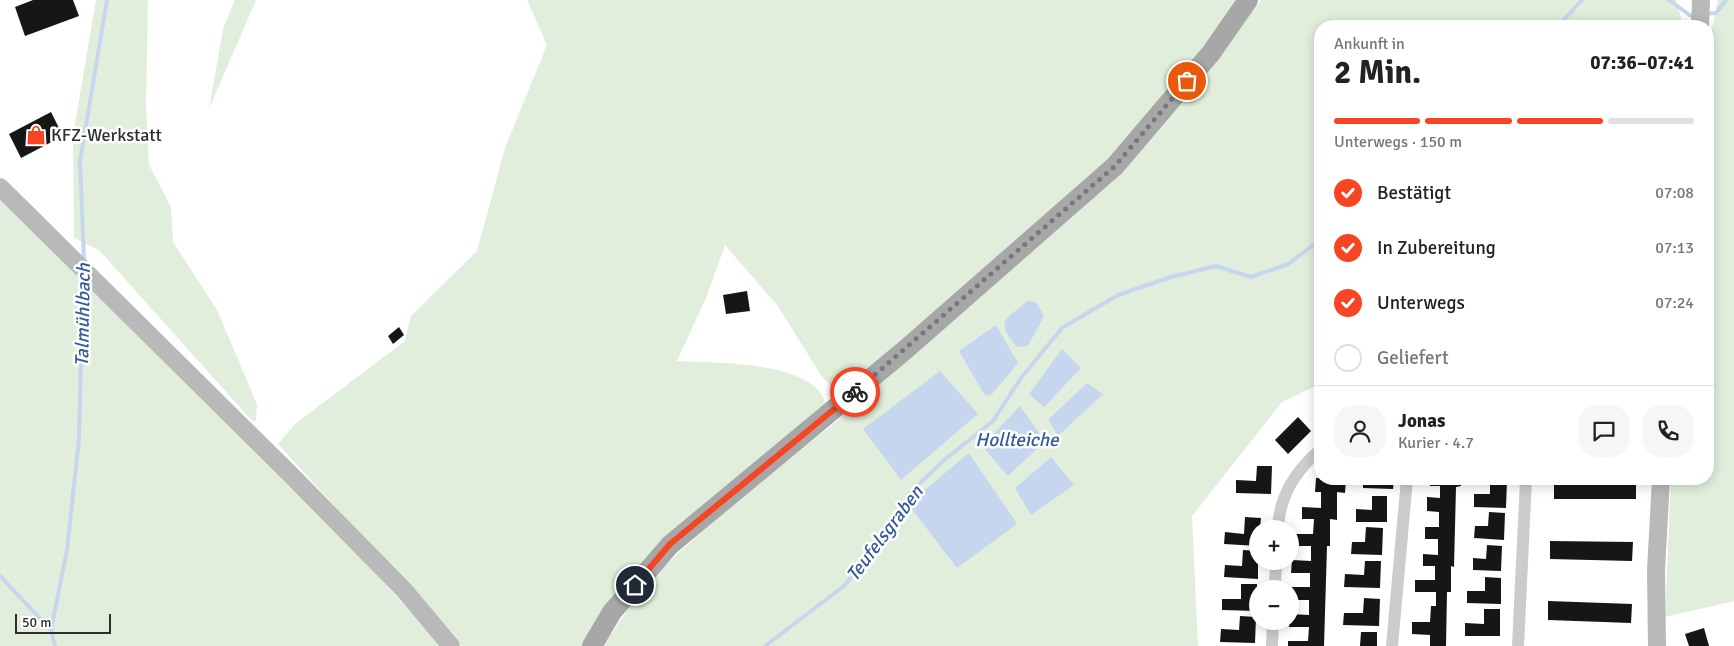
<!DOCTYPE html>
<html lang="de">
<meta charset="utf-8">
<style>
body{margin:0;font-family:Signika,sans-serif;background:#f6f6f6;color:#222;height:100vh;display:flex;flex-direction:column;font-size:19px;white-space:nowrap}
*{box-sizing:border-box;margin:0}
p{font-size:16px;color:#767676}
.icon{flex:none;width:28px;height:28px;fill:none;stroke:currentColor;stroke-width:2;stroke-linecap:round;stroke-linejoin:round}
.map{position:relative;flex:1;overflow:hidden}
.sheet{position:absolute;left:1314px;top:20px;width:400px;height:465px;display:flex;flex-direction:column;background:#fff;border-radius:20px;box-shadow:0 2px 12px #0003}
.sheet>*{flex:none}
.controls{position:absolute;left:1249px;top:520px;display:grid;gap:10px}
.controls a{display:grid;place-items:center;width:50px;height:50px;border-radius:50%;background:#fff;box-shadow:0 2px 12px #0003;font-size:25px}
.scale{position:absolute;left:15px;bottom:12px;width:96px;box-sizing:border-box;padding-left:5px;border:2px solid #2f2f2f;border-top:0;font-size:14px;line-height:18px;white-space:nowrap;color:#2f2f2f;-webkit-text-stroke:4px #fff;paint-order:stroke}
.pin{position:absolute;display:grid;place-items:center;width:42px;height:42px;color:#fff;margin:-21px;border:2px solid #fff;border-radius:50%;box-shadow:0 1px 5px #0007}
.courier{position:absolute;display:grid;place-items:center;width:50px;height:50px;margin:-25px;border:4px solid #f54523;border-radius:50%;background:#fff;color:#222;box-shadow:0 1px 6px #0007}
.summary em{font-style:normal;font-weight:800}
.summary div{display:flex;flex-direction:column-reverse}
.summary{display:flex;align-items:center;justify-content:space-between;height:85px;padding:0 20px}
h1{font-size:32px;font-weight:800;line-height:38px}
.bar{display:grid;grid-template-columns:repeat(4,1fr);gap:8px 5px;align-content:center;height:60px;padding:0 20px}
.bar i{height:6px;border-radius:4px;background:#e0e0e0}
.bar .current{background:#f54523}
.bar p{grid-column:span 4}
.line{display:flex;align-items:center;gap:12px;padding:0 20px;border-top:1px solid #e0e0e0}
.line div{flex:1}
.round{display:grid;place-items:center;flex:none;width:52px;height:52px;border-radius:20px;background:#f6f6f6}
ol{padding:0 20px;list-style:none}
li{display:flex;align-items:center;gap:15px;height:55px}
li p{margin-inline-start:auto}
li .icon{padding:5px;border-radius:50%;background:#f54523;color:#fff;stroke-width:4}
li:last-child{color:#767676}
li i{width:28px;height:28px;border:2px solid #e0e0e0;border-radius:50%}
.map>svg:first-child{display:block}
</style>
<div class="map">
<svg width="1734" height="646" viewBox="0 0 1734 646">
<rect width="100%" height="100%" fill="#fff"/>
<!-- green -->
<g fill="#e1eedc" fill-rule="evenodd">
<polygon points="96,0 148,0 146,104 149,165 171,207 173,242 217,310 257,404 256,420 253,422 99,250 74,238 73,135"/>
<polygon points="235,0 256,0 209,109 223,29"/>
<path d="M527,0H1237L1186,70L1099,174L919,330L837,393L821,375L777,305L725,245L706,298L677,361C711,363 821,360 826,407L684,523L584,646H462L278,444L295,424L405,341L411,316L477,251L505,148L547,45Z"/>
<path d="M1261,0H1676L1683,26H1320V384L1282,402L1192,516L1198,646H603L639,593L672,559L736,501L835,423L1079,211L1118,173L1204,73ZM1087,383L1059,436L1058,435L1048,418Z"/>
<polygon points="1718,0 1734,0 1734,601 1665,617 1671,479 1708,479 1708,48"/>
<polygon points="0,193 335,529 442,646 0,646"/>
</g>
<!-- water -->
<g fill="#c7d6ef">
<path d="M1027,301L1036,302L1044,316L1028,346L1017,347C995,320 1004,322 1027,301Z"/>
<polygon points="996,325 1018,363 992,394 987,396 984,394 959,351"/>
<polygon points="1062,349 1081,368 1044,407 1029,394"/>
<polygon points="940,371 978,414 901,480 863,429"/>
<polygon points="1087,383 1103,394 1058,436 1048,419"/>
<polygon points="1020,406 1045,441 1008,476 982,446"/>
<polygon points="969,453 1017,524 957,568 908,504"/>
<polygon points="1051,457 1074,485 1031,515 1015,488"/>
</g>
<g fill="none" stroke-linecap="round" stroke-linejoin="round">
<!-- stream -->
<g stroke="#c7d6ef" stroke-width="4">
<polyline points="1669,0 1691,16 1695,16"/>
<polyline points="1704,14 1716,13 1726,0"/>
<polyline points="1558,26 1582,0"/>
<polyline points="84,260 80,161 107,0"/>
<polyline points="0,576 51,630 55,646"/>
<polyline points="51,630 67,550 79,439 83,277"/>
<polyline points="765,646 844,586 889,529 910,493 943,461 993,421 1021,378 1062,328 1118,295 1171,277 1216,266 1251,277 1288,264 1320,240"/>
</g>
</g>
<!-- building -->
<g fill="#161616">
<polygon points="33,0 73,0 79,16 25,36 15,7"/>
<polygon points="51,112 63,136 21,158 9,134"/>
<polygon points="747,291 750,311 726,314 723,295"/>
<polygon points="399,327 404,335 393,344 388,336"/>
<polygon points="1298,417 1311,431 1288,454 1275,440"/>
<polygon points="1257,466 1272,466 1271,494 1236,493 1236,480 1256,481"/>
<polygon points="1316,478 1346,479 1345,493 1337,492 1337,520 1330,519 1330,546 1327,546 1324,646 1288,646 1288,641 1308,641 1309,627 1289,627 1290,614 1309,615 1309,600 1291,600 1291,587 1310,587 1310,573 1291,573 1292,560 1311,561 1311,546 1295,546 1295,534 1313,534 1314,519 1302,519 1302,507 1321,508 1321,492 1315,492"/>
<polygon points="1363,479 1394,479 1393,489 1363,488"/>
<polygon points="1430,479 1461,479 1461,486 1456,487 1454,567 1451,566 1451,592 1447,592 1446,646 1430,646 1430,635 1412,634 1412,622 1430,622 1431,606 1436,606 1436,592 1415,592 1415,580 1435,580 1435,566 1423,566 1423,554 1438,555 1438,539 1425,539 1425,527 1439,527 1439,512 1427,511 1427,497 1440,498 1440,486 1430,486"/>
<polygon points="1490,479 1507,480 1506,508 1474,507 1474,494 1490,494"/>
<rect x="1554" y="480" width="82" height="19"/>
<polygon points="1372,496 1387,496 1387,522 1356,522 1356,509 1372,510"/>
<polygon points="1489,512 1505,513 1504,540 1474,538 1475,526 1488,526"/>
<polygon points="1245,517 1261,518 1260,529 1258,529 1258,546 1224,544 1225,532 1244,534"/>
<polygon points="1366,527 1383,528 1382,555 1351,554 1352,542 1365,542"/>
<polygon points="1550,541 1633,542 1632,561 1550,559"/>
<polygon points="1487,545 1502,546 1501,571 1473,570 1473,558 1486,559"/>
<polygon points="1243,550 1258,551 1258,579 1224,577 1225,565 1242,566"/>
<polygon points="1365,561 1381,561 1380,588 1344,587 1345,574 1364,575"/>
<polygon points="1485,577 1501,578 1501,604 1467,603 1467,591 1485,591"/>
<polygon points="1241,584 1257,584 1257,611 1222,610 1222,599 1241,599"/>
<polygon points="1364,598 1380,599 1379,626 1343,625 1344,613 1363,613"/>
<polygon points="1548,601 1632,604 1631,623 1548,620"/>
<polygon points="1484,609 1500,609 1500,636 1465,636 1465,623 1484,624"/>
<polygon points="1240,616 1256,617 1255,643 1220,642 1221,629 1239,630"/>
<polygon points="1704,628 1709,646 1689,646 1685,634"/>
<polygon points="1361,632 1377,632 1377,646 1360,646"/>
</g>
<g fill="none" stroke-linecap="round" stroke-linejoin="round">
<!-- street -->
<g stroke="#ccc" stroke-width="12">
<path d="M1278,529C1279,497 1296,470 1320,450"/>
<polyline points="1275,589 1276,561"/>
<polyline points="1272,646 1273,621"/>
<polyline points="1392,646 1407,479"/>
<polyline points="1518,646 1526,479"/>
</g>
<!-- secondary -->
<g stroke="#b9b9b9" stroke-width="18">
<polyline points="1700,26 1701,0"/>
<polyline points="0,187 293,477 404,590 451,646"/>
<polyline points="1657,646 1656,570 1661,479"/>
</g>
<!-- primary -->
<polyline stroke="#a7a7a7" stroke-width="20" points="592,646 612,612 670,545 905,350 1115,166 1211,53 1248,0"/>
</g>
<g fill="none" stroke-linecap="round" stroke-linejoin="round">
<!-- done -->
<polyline stroke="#787878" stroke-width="5" stroke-dasharray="0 9" points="855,392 1115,166 1187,81"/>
<!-- route -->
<polyline stroke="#f54523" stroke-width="6" points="635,585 670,544 855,392"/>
</g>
<!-- icons -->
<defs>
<symbol id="shop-bare" viewBox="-9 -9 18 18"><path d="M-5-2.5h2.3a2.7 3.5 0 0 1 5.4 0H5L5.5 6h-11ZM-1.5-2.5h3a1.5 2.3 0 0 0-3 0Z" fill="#f54523" stroke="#fff" stroke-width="2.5" paint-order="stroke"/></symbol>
</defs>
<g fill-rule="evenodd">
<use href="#shop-bare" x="22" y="121" width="28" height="28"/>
</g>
<g text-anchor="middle" stroke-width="5" stroke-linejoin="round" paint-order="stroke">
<!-- poi labels -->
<g font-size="18" fill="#2f2f2f" stroke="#fff" text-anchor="start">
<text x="51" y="141">KFZ-Werkstatt</text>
</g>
<!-- water labels -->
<g font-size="19" font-style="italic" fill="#355b99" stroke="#fff">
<text transform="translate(82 315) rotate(-89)" y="7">Talmühlbach</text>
<text x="1017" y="446">Hollteiche</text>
<text transform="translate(884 533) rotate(-53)" y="7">Teufelsgraben</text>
</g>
</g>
</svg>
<div class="controls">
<a>+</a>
<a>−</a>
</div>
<div class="scale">50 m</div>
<div class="pin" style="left:1187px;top:81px;background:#ea580c"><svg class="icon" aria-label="bag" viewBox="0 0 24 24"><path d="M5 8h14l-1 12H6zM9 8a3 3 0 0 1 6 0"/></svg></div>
<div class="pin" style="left:635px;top:585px;background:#1f2937"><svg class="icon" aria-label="home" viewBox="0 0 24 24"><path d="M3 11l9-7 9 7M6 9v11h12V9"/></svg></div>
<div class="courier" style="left:855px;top:392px"><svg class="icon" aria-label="bike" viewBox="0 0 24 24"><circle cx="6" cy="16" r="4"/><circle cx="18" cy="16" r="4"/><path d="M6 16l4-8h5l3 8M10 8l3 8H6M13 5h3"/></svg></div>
<section class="sheet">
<div class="summary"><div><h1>2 Min.</h1><p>Ankunft in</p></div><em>07:36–07:41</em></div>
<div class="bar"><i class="current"></i><i class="current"></i><i class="current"></i><i></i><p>Unterwegs · 150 m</p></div>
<ol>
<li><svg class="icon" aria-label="check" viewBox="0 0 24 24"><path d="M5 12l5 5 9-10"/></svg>Bestätigt<p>07:08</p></li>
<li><svg class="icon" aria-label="check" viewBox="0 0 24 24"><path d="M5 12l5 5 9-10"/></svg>In Zubereitung<p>07:13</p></li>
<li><svg class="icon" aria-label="check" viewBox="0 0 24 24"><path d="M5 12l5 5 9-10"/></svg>Unterwegs<p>07:24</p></li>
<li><i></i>Geliefert</li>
</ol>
<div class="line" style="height:90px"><a class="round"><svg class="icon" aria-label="person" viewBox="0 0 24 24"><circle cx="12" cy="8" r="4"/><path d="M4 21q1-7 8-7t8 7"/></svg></a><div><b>Jonas</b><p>Kurier · 4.7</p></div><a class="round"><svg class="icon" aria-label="chat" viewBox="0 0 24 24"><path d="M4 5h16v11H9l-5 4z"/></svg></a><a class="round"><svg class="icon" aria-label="phone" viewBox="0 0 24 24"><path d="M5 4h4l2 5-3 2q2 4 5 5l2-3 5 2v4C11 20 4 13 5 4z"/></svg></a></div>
</section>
</div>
